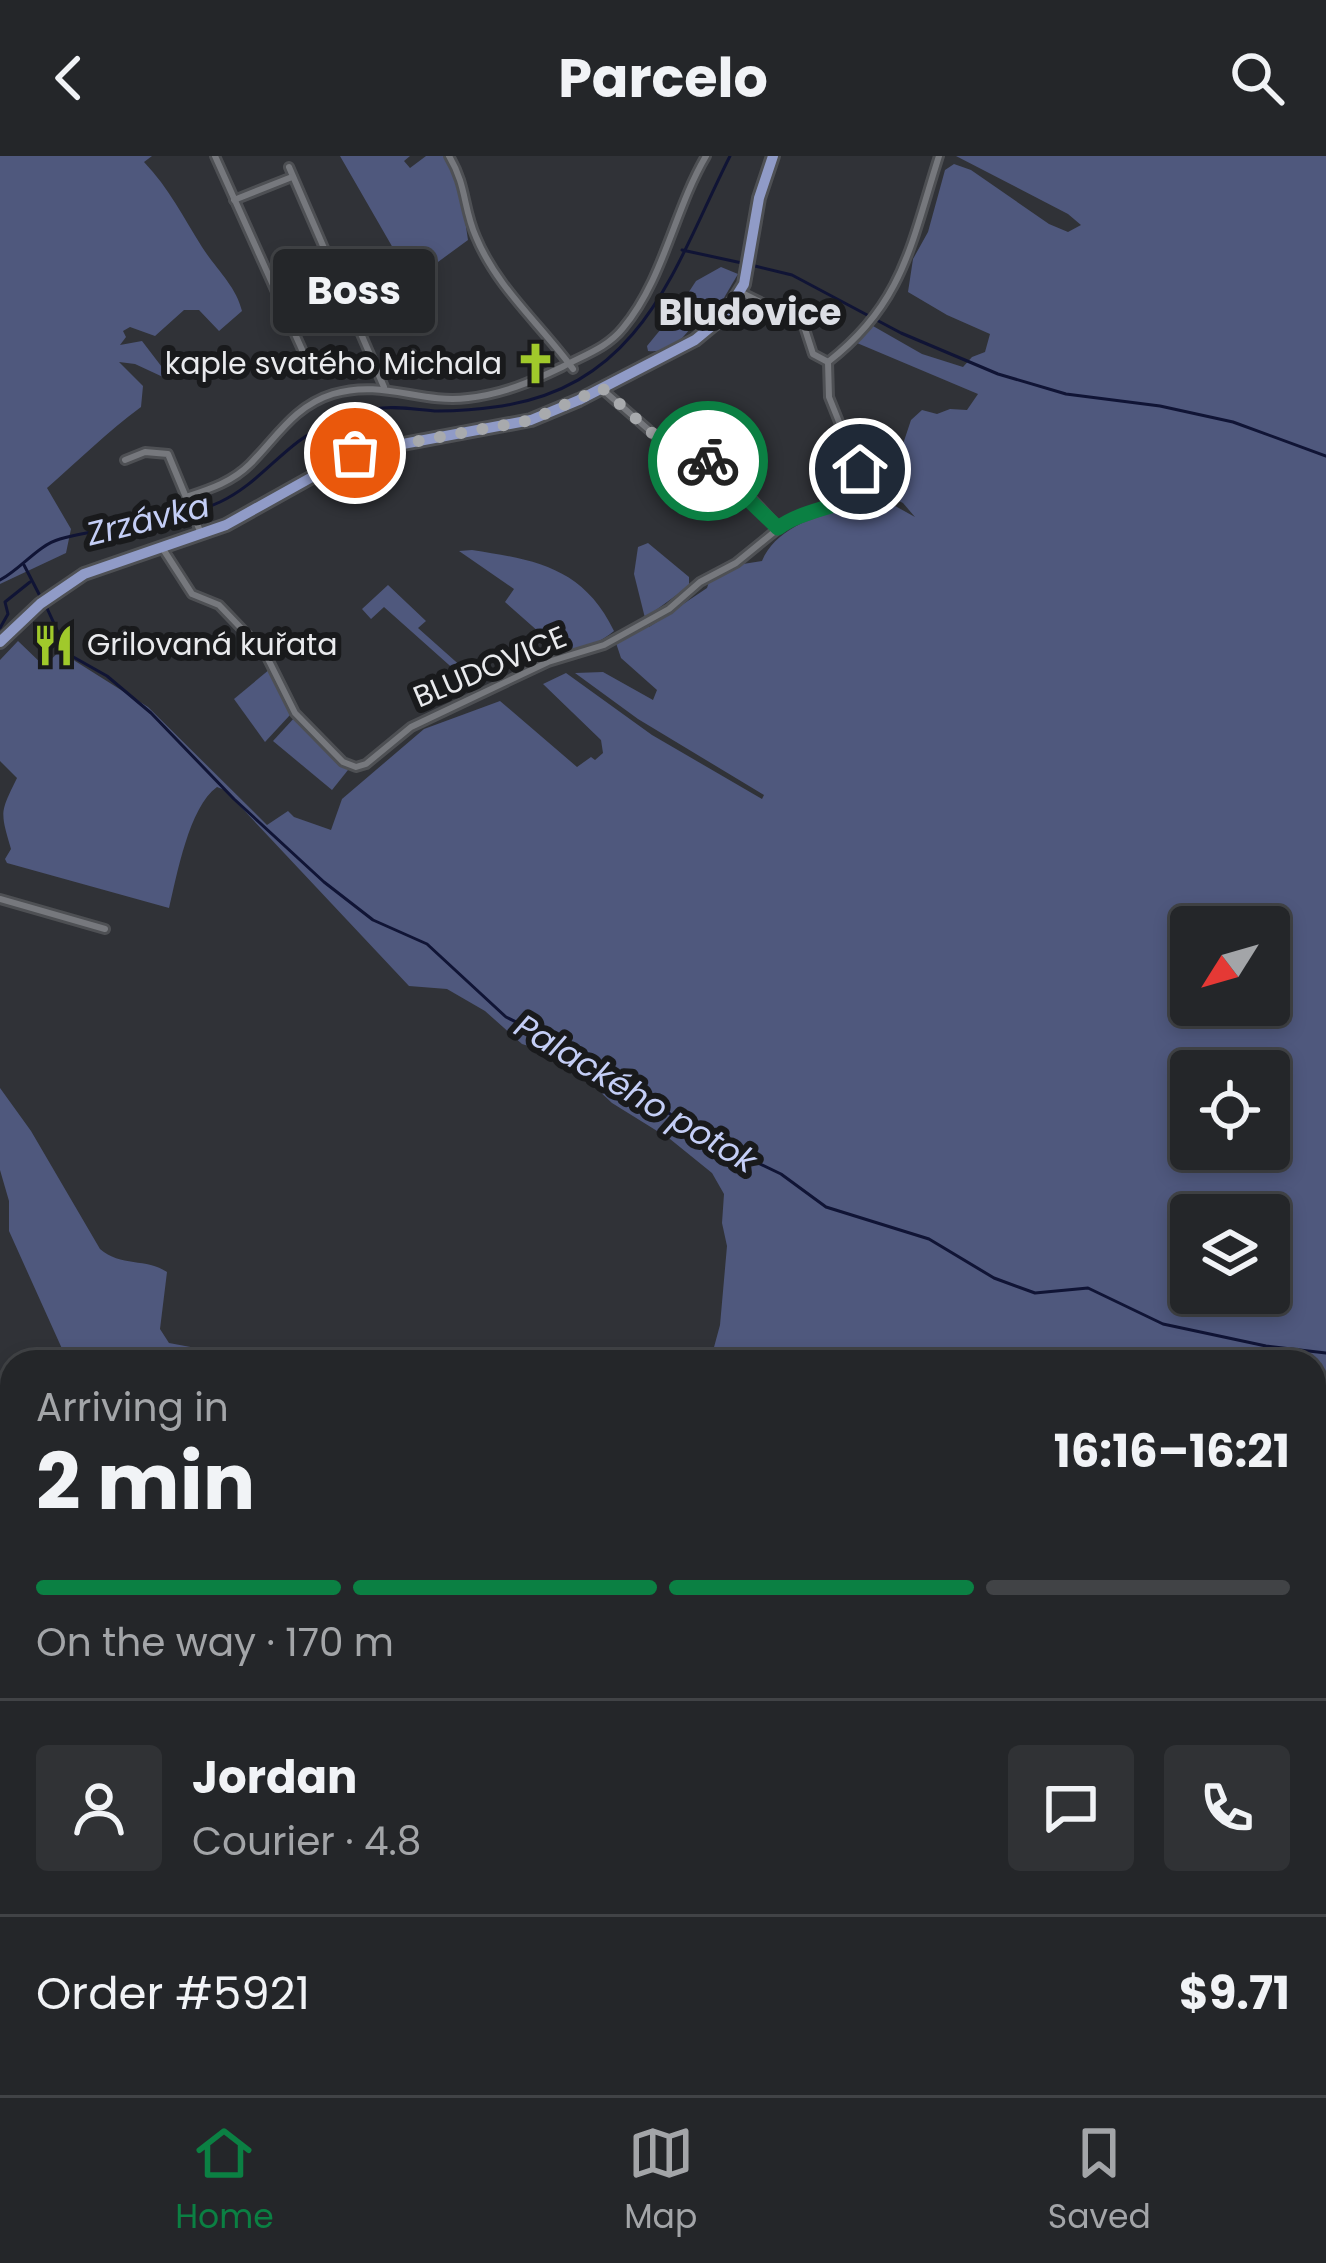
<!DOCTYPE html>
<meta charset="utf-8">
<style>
body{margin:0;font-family:Poppins,sans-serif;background:#303235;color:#f1f3f6;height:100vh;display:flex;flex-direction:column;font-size:45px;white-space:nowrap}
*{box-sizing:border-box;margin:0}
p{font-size:39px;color:#a3a5a8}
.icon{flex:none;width:66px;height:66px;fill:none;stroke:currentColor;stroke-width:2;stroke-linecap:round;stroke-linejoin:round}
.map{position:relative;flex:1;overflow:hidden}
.sheet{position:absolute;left:0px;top:1194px;width:1326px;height:747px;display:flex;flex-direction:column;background:#242629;border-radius:36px 36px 0 0;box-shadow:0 6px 18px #0003,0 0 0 3px #414346}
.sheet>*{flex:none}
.needle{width:78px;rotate:233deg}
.buttons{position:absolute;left:1170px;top:750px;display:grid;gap:24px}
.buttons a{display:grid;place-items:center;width:120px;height:120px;border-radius:12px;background:#242629;box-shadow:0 6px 18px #0003,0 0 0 3px #414346;font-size:60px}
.pin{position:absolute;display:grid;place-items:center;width:102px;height:102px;color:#fff;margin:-51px;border:6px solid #fff;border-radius:50%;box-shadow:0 3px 12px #0007}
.courier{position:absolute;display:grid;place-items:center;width:120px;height:120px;margin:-60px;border:9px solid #0b8043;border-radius:50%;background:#fff;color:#222;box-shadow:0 3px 15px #0007}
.bubble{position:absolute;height:84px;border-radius:12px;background:#242629;box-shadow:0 6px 18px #0003,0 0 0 3px #414346;font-size:39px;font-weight:700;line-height:84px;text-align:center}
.head em{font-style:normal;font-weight:700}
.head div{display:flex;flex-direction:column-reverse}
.head{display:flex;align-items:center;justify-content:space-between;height:204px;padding:0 36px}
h1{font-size:78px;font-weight:700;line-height:90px}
.bar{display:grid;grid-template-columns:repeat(4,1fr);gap:18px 12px;align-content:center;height:144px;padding:0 36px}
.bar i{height:15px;border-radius:9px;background:#414346}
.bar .selected{background:#0b8043}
.bar p{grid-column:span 4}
.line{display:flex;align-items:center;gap:30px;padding:0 36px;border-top:3px solid #414346}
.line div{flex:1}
.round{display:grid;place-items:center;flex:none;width:126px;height:126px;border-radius:12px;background:#303235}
header{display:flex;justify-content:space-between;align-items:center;height:156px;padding:0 36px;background:#242629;font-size:54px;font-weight:700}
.tab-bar{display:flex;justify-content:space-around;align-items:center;height:168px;border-top:3px solid #414346;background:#242629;font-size:33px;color:#a3a5a8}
.tab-bar a{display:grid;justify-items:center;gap:6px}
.tab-bar .selected{color:#0b8043}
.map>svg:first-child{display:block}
</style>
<header><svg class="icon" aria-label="back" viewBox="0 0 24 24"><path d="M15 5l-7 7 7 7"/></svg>Parcelo<svg class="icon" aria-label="search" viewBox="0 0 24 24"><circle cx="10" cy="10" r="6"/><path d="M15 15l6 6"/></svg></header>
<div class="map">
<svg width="1326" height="1939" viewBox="0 0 1326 1939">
<rect width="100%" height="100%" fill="#303237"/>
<!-- green -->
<g fill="#4f587d" fill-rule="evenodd">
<path d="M0,0H152L144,6C169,32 183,61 202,91C216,113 236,130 242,155L219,175L199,154H184L155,180L130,171L123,175L126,181L120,189L142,185L168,219L163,221L135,208L119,206L143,230L141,251C107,276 79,304 47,332L71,373L66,397L0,428Z"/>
<polygon points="340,0 410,0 404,5 410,12 426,0 444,0 461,37 468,84 412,125"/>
<path d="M956,0H1326V1487L1314,1495V1206H710L720,1169L727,1090L722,1067L724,1038L712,1017L670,983L612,947L563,901L522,888L485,855L447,833L409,830L225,634L217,631C189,651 177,719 169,752L7,707L5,703L11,693C0,655 0,657 17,622L0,605V504L18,485L44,510L62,493L75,505L148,551L267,669L288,655L294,661L331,674L342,643L424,573L500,545L577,611L591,601L595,604L603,597L601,584L543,528L566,517L652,579L762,643L764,639L638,563L575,517L603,516L653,544L657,534L621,502L616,487L646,469L649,471L707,432L710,423L743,408L762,405C779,363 841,355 879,341L915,361L903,347L885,338L897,334L889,330L911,264L922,254L937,258L950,253L967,254L978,238L857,187L873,170L922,198L963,211L972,201L985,196L990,178L947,159L908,136L913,103L928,76L945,14L954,8L971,14L1049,68L1068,76L1081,69L1068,58ZM1191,771H1269V849H1191ZM1191,915H1269V993H1191ZM1191,1059H1269V1137L1273,1139L1191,1137Z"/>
<polygon points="721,111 738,118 718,152 696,163 681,148 696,125"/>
<path d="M679,151L693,168C687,179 669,198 648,195L647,190Z"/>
<polygon points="648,387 689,421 689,430 645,462 634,418 638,391"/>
<path d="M472,394C535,404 583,411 614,475C599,488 577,496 557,492L505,446L514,433L459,395Z"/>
<polygon points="388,429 426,465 418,472 482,529 476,533 384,451 371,463 362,453"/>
<polygon points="270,513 290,559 265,586 234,543"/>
<polygon points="295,561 348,614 332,634 273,585"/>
<path d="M0,932L31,975L100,1093C120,1111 147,1102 167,1116L160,1173L169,1187L196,1192L371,1196L458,1206H68L9,1075V1045L0,1014Z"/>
<polygon points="0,1275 12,1277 12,1431 0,1431"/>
<polygon points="0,1440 12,1440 12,1584 0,1583"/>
<polygon points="1314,1585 1326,1587 1326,1851 1314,1843"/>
<polygon points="449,1929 863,1929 859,1939 453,1939"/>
</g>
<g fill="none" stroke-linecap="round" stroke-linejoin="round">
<!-- stream -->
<g stroke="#101435" stroke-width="3">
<polyline points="682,94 742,107"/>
<polyline points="751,109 792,119 901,177 998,218 1066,238 1160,250 1233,266 1326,300"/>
<polyline points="24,409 41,442"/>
<path d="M0,424C21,413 38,389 60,383C113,368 168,370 220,346C252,331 271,306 299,285C319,270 350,258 374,253C394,249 418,254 438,255C459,255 481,253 502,250C644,227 674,111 730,0"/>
<polyline points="46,450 68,498 107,520 151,557 234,643 324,726 373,764 427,788 506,861 583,899 704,981 781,1018 826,1051 929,1083 994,1122 1035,1137 1088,1132 1163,1168 1266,1190 1326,1197"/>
<polyline points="0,472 8,458 5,446 30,426"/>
</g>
<defs>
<g id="street">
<polyline points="215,0 308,207"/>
<path d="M449,0C467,30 463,52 476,81C497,132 541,169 573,213"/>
<polyline points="289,11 384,231"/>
<polyline points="234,44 292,21"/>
<polyline points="740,136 803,167 813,198 828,206"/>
<path d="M828,206C904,147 911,87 939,0"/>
<path d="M603,234L672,294C712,291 751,343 779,372"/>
<polyline points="125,304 145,296 168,298 200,375"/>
<path d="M186,341C210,333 232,326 250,308C277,281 294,250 333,238C383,223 420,248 468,242C503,238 531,226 562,211C584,199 607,192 623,172C664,123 674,54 706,0"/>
<polyline points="163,393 192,438 219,449 265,497 295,557 343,606 356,611 366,608 411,571 548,506 604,489 669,453 700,426 736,407 785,367 854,342 866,333 829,241 828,206"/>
<polyline points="0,743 105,773"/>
<polyline points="0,1641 12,1642"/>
<polyline points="0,1704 12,1705"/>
<polyline points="0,1769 12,1770"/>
<polyline points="352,1929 357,1939"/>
</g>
<g id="secondary">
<polyline points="1314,1579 1326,1581"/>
<polyline points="0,1818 12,1808"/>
</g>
<polyline id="primary" points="0,486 40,448 84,418 226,369 355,297 531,264 579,244 695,184 724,160 744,128 759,42 773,0"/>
</defs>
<!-- street casing -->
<use href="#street" stroke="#4e5054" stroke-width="12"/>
<!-- secondary casing -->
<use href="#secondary" stroke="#4e5054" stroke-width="15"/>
<!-- primary casing -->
<use href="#primary" stroke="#4e5054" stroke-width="16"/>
<!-- street -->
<use href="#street" stroke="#76787d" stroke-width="6"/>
<!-- secondary -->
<use href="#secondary" stroke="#76787d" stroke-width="9"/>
<!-- primary -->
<use href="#primary" stroke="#909bc7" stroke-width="10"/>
</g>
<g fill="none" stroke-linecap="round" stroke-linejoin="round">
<!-- done -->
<polyline stroke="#a8aaad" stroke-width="12" stroke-dasharray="0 21.6" points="355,297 531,264 602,232 671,294 688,292 708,305"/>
<!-- route -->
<path stroke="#0b8043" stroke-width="15" d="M708,305L778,372C805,352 841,353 866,333L860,313"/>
</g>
<!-- icons -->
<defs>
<symbol id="church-bare" viewBox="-9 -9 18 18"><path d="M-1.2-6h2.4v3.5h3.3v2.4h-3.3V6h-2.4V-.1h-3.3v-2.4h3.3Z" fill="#a0c92b" stroke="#191a1c" stroke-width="2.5" paint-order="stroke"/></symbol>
<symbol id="restaurant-bare" viewBox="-9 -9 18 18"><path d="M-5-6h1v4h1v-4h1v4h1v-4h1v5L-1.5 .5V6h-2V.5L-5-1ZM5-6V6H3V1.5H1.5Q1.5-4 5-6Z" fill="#a0c92b" stroke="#191a1c" stroke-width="2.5" paint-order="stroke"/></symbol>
</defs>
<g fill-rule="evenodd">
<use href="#church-bare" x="506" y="178" width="59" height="59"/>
<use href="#restaurant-bare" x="24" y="460" width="59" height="59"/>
</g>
<g text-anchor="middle" stroke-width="12" stroke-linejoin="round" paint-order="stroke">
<!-- poi labels -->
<g font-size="30" fill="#e9eaed" stroke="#191a1c" text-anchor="end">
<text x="502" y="218">kaple svatého Michala</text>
<text x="87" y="499" text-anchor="start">Grilovaná kuřata</text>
</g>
<!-- street labels -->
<g font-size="30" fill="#e9eaed" stroke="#191a1c">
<text transform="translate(490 511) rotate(-23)" y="10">BLUDOVICE</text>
</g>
<!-- water labels -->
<g font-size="33" font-style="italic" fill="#c4cef6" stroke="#191a1c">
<text transform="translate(148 363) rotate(-14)" y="12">Zrzávka</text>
<text transform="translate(636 937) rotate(31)" y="12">Palackého potok</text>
</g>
<!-- quarter labels -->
<g font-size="36" font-weight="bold" fill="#dcdee4" stroke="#191a1c">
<text x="750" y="169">Bludovice</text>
</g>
</g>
</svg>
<div class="buttons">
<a><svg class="needle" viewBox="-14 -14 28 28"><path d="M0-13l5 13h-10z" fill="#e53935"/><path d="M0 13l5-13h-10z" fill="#a3a5a8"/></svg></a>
<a><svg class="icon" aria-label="locate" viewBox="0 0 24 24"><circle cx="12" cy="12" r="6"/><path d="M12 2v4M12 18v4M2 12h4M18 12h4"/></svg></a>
<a><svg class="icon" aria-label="layers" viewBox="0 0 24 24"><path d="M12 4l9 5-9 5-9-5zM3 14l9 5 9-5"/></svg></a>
</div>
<div class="pin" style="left:355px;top:297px;background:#ea580c"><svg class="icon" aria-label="bag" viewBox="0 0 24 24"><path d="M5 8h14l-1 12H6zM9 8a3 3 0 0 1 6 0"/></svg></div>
<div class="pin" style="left:860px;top:313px;background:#1f2937"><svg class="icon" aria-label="home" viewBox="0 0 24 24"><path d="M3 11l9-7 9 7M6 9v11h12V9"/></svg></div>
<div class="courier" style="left:708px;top:305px"><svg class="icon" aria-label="bike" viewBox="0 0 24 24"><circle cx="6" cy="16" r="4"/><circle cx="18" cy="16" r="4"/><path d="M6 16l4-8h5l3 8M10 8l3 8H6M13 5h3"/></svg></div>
<div class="bubble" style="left:273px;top:93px;width:162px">Boss</div>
<section class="sheet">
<div class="head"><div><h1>2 min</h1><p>Arriving in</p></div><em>16:16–16:21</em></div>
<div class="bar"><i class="selected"></i><i class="selected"></i><i class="selected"></i><i></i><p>On the way · 170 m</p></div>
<div class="line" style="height:216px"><a class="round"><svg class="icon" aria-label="person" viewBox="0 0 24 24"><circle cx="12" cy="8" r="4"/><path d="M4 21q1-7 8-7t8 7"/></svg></a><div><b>Jordan</b><p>Courier · 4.8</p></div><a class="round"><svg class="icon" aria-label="chat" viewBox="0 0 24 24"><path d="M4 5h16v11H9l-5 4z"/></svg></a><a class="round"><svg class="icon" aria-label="phone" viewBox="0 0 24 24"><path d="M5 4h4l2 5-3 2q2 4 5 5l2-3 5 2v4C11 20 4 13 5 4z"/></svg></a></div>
<div class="line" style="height:156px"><div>Order #5921</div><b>$9.71</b></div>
</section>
</div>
<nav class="tab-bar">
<a class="selected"><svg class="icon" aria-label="home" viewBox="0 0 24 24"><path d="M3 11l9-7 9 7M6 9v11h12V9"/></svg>Home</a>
<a><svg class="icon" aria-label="map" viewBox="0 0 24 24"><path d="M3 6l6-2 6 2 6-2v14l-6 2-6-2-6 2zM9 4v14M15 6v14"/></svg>Map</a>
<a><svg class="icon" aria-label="saved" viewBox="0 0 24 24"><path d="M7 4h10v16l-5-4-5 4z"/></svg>Saved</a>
</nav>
